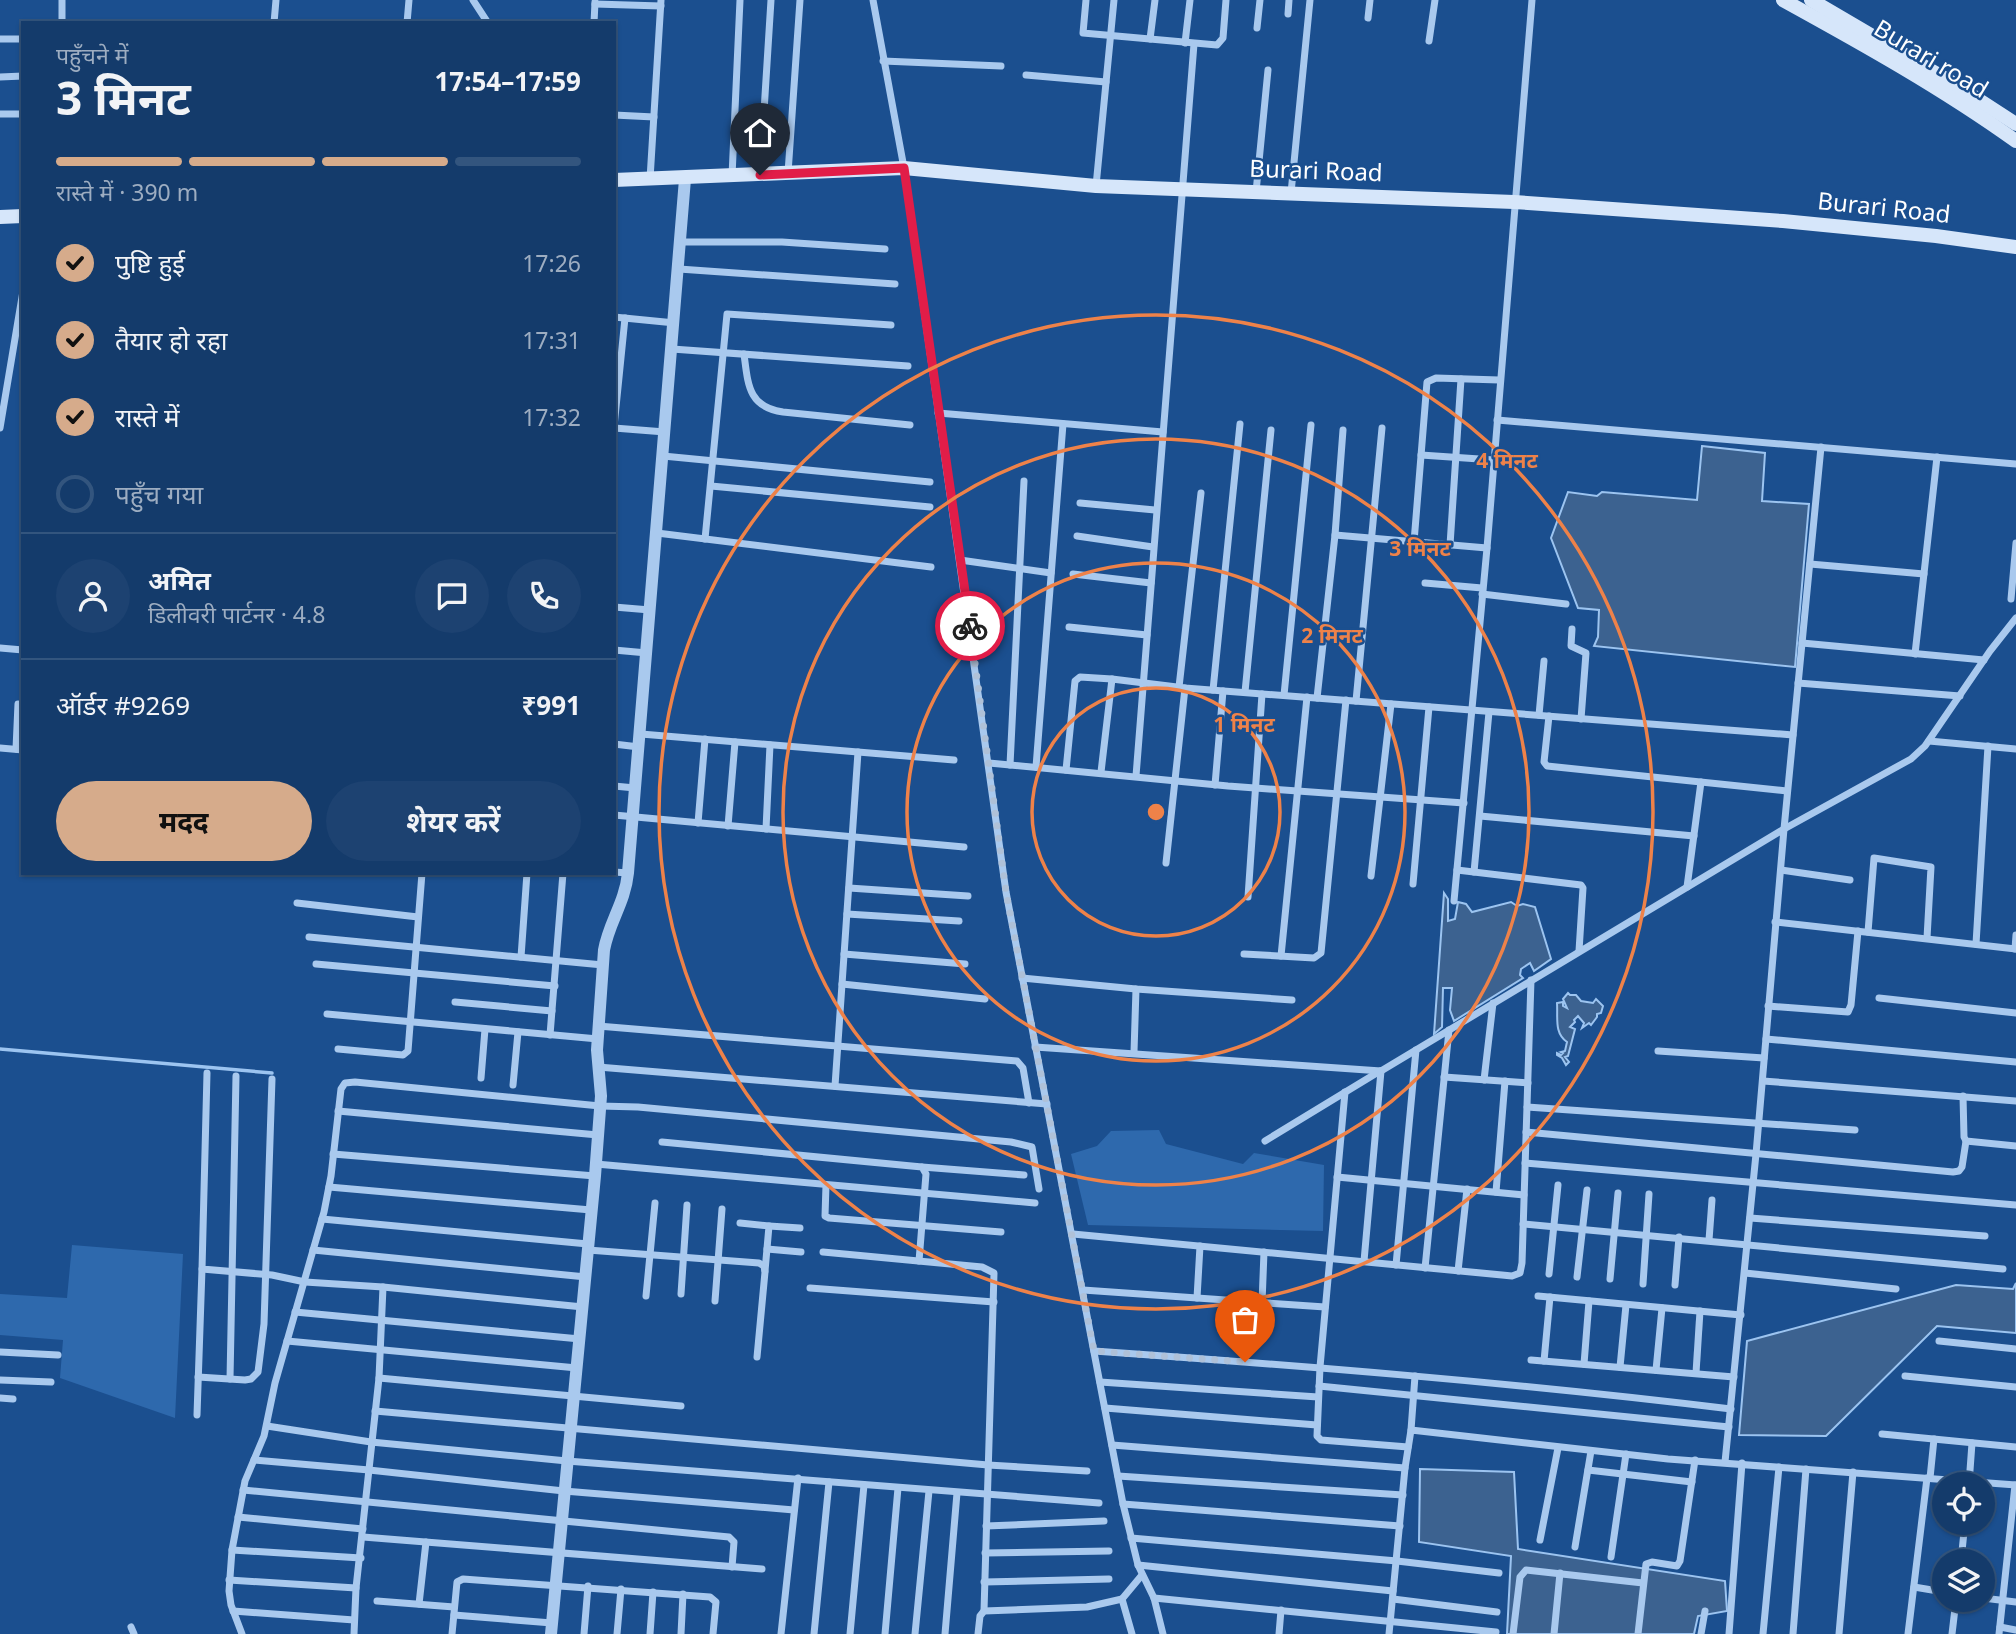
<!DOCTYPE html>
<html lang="hi">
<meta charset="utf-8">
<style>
body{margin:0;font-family:"Noto Sans","Noto Sans Devanagari",sans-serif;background:#1d4271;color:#f1f3f6;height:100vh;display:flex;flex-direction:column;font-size:26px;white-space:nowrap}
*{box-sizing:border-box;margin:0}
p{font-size:23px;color:#9dadc1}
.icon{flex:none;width:38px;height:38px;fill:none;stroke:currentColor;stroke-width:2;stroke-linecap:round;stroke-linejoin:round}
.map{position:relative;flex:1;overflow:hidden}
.sheet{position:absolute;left:21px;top:21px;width:595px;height:854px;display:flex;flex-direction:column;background:#143b6b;border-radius:0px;box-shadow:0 2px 5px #0004,0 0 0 2px #33557e}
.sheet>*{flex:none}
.controls{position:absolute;left:1932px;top:1472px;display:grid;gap:14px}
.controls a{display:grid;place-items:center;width:63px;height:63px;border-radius:50%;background:#143b6b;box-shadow:0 2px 5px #0004,0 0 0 2px #33557e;font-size:35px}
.pin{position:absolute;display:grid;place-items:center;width:60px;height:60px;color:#fff;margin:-72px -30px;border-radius:50% 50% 50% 0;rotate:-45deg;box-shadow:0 0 7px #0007}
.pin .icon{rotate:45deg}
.courier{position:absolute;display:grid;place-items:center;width:70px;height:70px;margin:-35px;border:5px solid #e11d48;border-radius:50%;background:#fff;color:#222;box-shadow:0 2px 9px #0007}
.summary em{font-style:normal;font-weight:700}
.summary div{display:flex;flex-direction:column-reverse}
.summary{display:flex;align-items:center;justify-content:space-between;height:119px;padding:0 35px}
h1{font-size:46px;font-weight:700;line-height:52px}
.bar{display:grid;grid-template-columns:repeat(4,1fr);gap:10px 7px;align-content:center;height:84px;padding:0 35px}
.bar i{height:9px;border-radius:5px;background:#33557e}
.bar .selected{background:#d6ab8b}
.bar p{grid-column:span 4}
.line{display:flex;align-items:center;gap:18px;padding:0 35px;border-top:2px solid #33557e}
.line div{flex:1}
.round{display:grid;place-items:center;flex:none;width:74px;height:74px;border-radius:37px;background:#1d4271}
ol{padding:0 35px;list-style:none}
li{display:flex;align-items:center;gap:21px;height:77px}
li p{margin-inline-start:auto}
li .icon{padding:7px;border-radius:50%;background:#d6ab8b;color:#111;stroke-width:4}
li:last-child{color:#9dadc1}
li i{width:38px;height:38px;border:4px solid #33557e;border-radius:50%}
.action{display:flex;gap:14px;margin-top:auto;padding:14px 35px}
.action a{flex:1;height:80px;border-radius:42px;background:#d6ab8b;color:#111;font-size:28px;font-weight:700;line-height:80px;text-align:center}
.action a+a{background:#1d4271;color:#f1f3f6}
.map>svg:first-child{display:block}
</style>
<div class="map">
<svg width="2016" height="1634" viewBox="0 0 2016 1634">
<rect width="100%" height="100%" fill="#1b4f8f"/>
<!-- green -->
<g fill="#2e69ad">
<polygon points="1159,1130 1166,1144 1243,1164 1254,1153 1324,1165 1323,1231 1088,1225 1071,1154 1097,1146 1111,1131"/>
<polygon points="72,1245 183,1254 175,1418 60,1378 63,1340 0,1335 0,1294 67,1298"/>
</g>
<!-- water -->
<g fill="#3c6290" stroke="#9cc4f0" stroke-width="2">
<polygon points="1702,446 1765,453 1762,501 1809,504 1795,667 1594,646 1598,637 1599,610 1578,608 1551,538 1568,492 1597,496 1602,492 1697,500"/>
<polygon points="1444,893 1448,899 1448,921 1455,919 1458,902 1466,904 1472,912 1511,902 1517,906 1523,904 1535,907 1551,959 1534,971 1530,963 1521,969 1520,975 1523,978 1454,1021 1450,1010 1452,988 1443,988 1442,1027 1434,1034"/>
<path d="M1568,993L1570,995H1576L1581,1001L1593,1003L1596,999L1603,1006L1601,1013L1597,1014V1017L1591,1025L1589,1023L1582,1028L1584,1023L1578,1016L1574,1020L1575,1022L1570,1027L1575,1029L1568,1056L1565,1057L1569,1062L1566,1065L1562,1058L1557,1055V1053L1561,1055L1563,1053L1561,1052L1565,1051L1567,1042C1554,1033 1558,1018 1557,1003L1563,1002V1006L1567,1008L1563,999Z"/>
<polygon points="2016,1283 2016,1333 1937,1326 1826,1436 1739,1435 1747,1341 1956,1285 2013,1289"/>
<polygon points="1420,1469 1514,1472 1518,1549 1725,1581 1727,1611 1698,1616 1694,1634 1507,1634 1511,1556 1419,1542"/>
</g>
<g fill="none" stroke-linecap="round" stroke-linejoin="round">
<!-- stream -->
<polyline stroke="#9cc4f0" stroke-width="3.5" points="0,1049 272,1073"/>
<!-- minor -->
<g stroke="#a9c9ee" stroke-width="7">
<polyline points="62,0 62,23"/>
<polyline points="473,0 488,23"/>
<polyline points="873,0 904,168 1006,892 1123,1504 1138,1565 1154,1598 1163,1634"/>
<polyline points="1086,0 1083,33 1217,45 1223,38 1226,0"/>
<polyline points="595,4 661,6"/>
<polyline points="1288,14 1289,0"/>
<polyline points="1368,18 1370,0"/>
<polyline points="274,23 276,0"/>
<polyline points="407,23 409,0"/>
<polyline points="594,23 595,2"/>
<polyline points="1257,28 1260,0"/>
<polyline points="0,39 23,39"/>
<polyline points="1150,39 1155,0"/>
<polyline points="1429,41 1435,0"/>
<polyline points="1185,43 1190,0"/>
<polyline points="883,61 1001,66"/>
<polyline points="1026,75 1106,82"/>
<polyline points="0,77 23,76"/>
<polyline points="0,114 23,114"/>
<polyline points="614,115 654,117"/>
<polyline points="788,173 800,0"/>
<polyline points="760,175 771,0"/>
<polyline points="732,176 740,0"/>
<polyline points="650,179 661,0"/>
<polyline points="1096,186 1114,0"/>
<polyline points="1256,192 1268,70"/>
<polyline points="1291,193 1310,0"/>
<polyline points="680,242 782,242 885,249"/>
<polyline points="679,269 895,284"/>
<polyline points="614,317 675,323"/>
<polyline points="672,349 908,366"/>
<path d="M744,354C748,384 748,407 783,412L910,425"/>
<polyline points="938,413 1163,432"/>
<polyline points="1497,420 2016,464"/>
<polyline points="614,427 625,318"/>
<polyline points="0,428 23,291"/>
<polyline points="614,428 665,432"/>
<polyline points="1421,455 1494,460"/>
<polyline points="663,456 930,482"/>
<polyline points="711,486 930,507"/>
<polyline points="1080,503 1155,510"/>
<polyline points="657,533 931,567"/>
<polyline points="1335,535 1487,548"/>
<polyline points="1077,536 1153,547"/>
<polyline points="705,539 727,314 891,325"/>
<polyline points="1414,542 1427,382 1436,378 1499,380"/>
<polyline points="1450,545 1461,379"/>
<polyline points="960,560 1051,573"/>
<polyline points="1810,564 1924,574"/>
<polyline points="1073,574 1151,583"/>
<polyline points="1425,583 1482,588"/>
<polyline points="1482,594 1566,604"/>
<polyline points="2011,599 2016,543"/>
<polyline points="614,607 650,610"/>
<polyline points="1069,627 1147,635"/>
<polyline points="1572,629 1571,646 1586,653 1581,719"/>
<polyline points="1802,643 1984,660"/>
<polyline points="0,648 23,650"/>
<polyline points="614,650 647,653"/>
<polyline points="1915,654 1937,457"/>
<polyline points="1798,683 1960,696"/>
<polyline points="1179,687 1201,493"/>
<polyline points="1213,690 1240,424"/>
<polyline points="1245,692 1271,430"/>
<polyline points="1284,695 1311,425"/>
<polyline points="1317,698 1335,535 1343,430"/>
<polyline points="1356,701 1382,428"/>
<polyline points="1539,715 1544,661"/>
<polyline points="1549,716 1544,762 1547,766 1787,791"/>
<polyline points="641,734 954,760"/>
<polyline points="1929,741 2016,749"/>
<polyline points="614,744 639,747"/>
<polyline points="0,748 23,750"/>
<polyline points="16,749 18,704"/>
<polyline points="989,763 1228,786 1464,803"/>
<polyline points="1010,765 1024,481"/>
<polyline points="1036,767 1063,424"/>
<polyline points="1066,770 1075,681 1080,677 1112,679"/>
<polyline points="1101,772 1112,679 1185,688 1793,735"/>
<polyline points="1136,776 1194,44"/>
<polyline points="1215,785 1223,691"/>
<polyline points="614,786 635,788"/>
<polyline points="614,815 964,847"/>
<polyline points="1480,816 1694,836"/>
<polyline points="698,823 705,739"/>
<polyline points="728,826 735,742"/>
<polyline points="766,829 770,745"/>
<polyline points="1166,863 1185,688"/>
<polyline points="1457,870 1581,885 1583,888 1579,951"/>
<polyline points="1781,870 1850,880"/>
<polyline points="614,872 628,873"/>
<polyline points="1474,872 1489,712"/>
<polyline points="1371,876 1391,704"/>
<polyline points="1413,884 1429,707"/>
<polyline points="1687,887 1701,782"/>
<polyline points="849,888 968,896"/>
<polyline points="1248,897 1262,694"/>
<polyline points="1454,901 1487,548 1532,0"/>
<polyline points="297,903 418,917"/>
<polyline points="847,914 959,921"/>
<polyline points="1775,922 2016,949"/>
<polyline points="1868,932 1874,858 1931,867 1927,938"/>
<polyline points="309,937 603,965"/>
<polyline points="1976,944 1988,746"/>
<polyline points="2015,949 2016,935"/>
<polyline points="844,954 965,964"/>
<polyline points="1244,954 1314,958 1321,953 1346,700"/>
<polyline points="1281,956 1307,697"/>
<polyline points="521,957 527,873"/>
<polyline points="316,964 555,986"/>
<polyline points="1022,978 1136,989 1292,1000"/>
<polyline points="842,984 985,999"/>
<polyline points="1879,998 2016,1013"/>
<polyline points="455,1002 552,1011"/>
<polyline points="1768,1006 1848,1012 1851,1005 1858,931"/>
<polyline points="327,1014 598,1039"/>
<polyline points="598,1026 1017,1061 1023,1068 1029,1103"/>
<polyline points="550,1035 563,873"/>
<polyline points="1766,1039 2016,1062"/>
<polyline points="1035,1047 1381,1071 1784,829 1911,759 1925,746 1990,651 2016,618"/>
<polyline points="338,1049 403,1055 408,1051 422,873"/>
<polyline points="1658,1051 1764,1058"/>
<polyline points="1134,1052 1136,989"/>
<polyline points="598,1067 1047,1104"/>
<polyline points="207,1073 202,1269 272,1275 305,1282 383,1287 583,1307"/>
<polyline points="1444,1077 1528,1083"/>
<polyline points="481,1078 485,1029"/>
<polyline points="1484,1080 1493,1003"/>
<polyline points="1763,1081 2016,1101"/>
<polyline points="513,1085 518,1032"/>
<polyline points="835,1086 858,752"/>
<polyline points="1345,1092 1320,1367 1317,1436 1321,1440 1408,1447"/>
<polyline points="1963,1096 1964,1137 1966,1141 2016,1146"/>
<polyline points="1527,1107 1855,1130"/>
<polyline points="338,1111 598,1135"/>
<polyline points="1526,1132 1953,1172 1959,1171 1962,1167 1966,1141"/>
<polyline points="1265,1141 1380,1071"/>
<polyline points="662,1142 922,1167 926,1174 919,1261"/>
<polyline points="333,1154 595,1176"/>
<polyline points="1525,1163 2016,1205"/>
<polyline points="596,1164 1035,1203"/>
<polyline points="922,1167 1024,1175"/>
<polyline points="1337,1177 1524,1195"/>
<polyline points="826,1185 825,1216 829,1218 1001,1232"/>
<polyline points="329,1187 591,1210"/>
<polyline points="1496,1192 1505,1081"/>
<polyline points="1750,1218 1985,1236"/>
<polyline points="322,1219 588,1244"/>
<polyline points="740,1223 769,1226 765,1271"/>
<polyline points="1523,1224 2003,1269"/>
<polyline points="769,1226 800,1228"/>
<polyline points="1073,1234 1502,1275 1512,1276 1520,1273 1522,1263 1531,980"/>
<polyline points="1709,1240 1712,1200"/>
<polyline points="767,1249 801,1252"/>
<polyline points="313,1250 586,1277"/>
<polyline points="588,1250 759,1263 764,1266 765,1272 757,1357"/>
<polyline points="823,1252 982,1267 994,1273 984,1611"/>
<polyline points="1364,1261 1381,1071"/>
<polyline points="1396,1265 1416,1050"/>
<polyline points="1425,1268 1449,1030"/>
<polyline points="1458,1271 1467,1189"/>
<polyline points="1745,1273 1896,1289"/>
<polyline points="1549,1274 1558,1185"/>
<polyline points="1577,1277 1587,1190"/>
<polyline points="1610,1279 1618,1193"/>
<polyline points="1643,1284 1649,1194"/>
<polyline points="1675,1285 1679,1237"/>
<polyline points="810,1288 994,1302"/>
<polyline points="1083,1290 1325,1307"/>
<polyline points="681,1294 687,1205"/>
<polyline points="646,1296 655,1203"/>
<polyline points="1538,1296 1741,1315"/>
<polyline points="1197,1298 1200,1246"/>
<polyline points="715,1301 722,1209"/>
<polyline points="1262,1303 1264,1252"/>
<polyline points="295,1312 580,1339"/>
<polyline points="287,1341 577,1368"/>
<polyline points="1939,1341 2016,1349"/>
<path d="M1094,1351C1307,1366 1519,1383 1731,1409"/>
<polyline points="0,1352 58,1355"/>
<polyline points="1531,1360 1734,1377"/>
<polyline points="1544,1361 1550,1297"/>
<polyline points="1584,1364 1589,1301"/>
<polyline points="1620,1367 1626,1305"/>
<polyline points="1656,1370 1662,1308"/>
<polyline points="1696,1373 1700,1311"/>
<polyline points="1905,1376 2016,1387"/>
<polyline points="198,1377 245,1380 251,1379 258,1372 264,1324 272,1079"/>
<polyline points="379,1378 681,1406"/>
<polyline points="230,1379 236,1076"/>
<polyline points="0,1380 51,1382"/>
<polyline points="1100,1382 1318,1397"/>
<polyline points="1319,1386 1729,1427"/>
<polyline points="0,1398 13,1399"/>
<polyline points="1105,1408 1317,1425"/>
<polyline points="375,1411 988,1465 1087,1471"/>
<polyline points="197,1415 202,1269"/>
<polyline points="267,1426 371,1442 567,1461 1099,1503"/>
<polyline points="1411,1430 1415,1376"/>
<polyline points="1882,1434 2016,1447"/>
<polyline points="1112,1445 1405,1468"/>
<polyline points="254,1460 369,1470 564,1491 794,1510"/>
<polyline points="1725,1462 1756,1154 1784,829 1821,447"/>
<polyline points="1588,1470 1692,1482"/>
<polyline points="1118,1476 1403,1495"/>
<polyline points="1930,1478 1934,1439"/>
<polyline points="1969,1484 1972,1443"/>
<polyline points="243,1490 729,1537 734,1542 732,1567"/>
<polyline points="1123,1504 1400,1526"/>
<polyline points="238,1517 363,1529"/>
<polyline points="986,1526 1104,1521"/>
<polyline points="363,1537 762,1569"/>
<polyline points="1131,1538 1397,1561 1499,1573"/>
<polyline points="1540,1540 1558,1448"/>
<polyline points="1575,1547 1591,1451"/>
<polyline points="232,1550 361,1558"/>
<polyline points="985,1553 1109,1551"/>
<polyline points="1611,1557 1626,1454"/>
<polyline points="1961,1561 1965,1522"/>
<polyline points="1138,1565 1393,1591"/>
<polyline points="229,1580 356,1588"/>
<polyline points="984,1582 1109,1579"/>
<polyline points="1914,1587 1944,1592"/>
<polyline points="1154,1598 1496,1632"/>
<polyline points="1983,1598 2016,1602"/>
<polyline points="1393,1599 1497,1612"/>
<polyline points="377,1601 454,1607"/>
<polyline points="419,1604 426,1542"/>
<polyline points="233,1611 354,1620"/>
<polyline points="454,1615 552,1623"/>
<polyline points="131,1627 134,1634"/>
<polyline points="2000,1627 2016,1630"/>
<polyline points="242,1634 231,1605 229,1591 232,1550 245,1481 264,1436 275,1383 324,1212 331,1176 341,1089 345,1083 355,1082 600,1106 638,1107 1011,1142 1032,1147 1039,1189"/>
<polyline points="354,1634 356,1588 379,1378 383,1287"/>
<polyline points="452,1634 457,1582 463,1579 710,1597 716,1602 713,1634"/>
<polyline points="584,1634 588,1586"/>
<polyline points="617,1634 621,1589"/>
<polyline points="650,1634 653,1592"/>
<polyline points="681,1634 683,1594"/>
<polyline points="781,1634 798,1478"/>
<polyline points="814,1634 829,1482"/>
<polyline points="850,1634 864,1485"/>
<polyline points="885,1634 898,1488"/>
<polyline points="915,1634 929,1491"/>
<polyline points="945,1634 957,1493"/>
<polyline points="978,1634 980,1616 984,1611 1087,1607 1122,1599"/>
<polyline points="1132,1634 1122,1599 1142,1575"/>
<polyline points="1279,1634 1281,1610"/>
<polyline points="1389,1634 1405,1468 1411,1430 1668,1459 2016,1485"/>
<polyline points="1513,1634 1520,1577 1526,1570 1643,1583"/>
<polyline points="1554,1634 1560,1573"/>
<polyline points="1638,1634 1646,1564 1652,1562 1677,1566 1680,1561 1695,1460"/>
<polyline points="1701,1634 1705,1611"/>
<polyline points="1729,1634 1742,1463"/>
<polyline points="1763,1634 1779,1467"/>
<polyline points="1793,1634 1806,1469"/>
<polyline points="1839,1634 1853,1472"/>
<polyline points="1908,1634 1927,1478"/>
<polyline points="1952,1634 1956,1600"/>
<polyline points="1999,1634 2015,1485"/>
</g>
<!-- tertiary -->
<path stroke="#a9c9ee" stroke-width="12" d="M551,1634L595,1176L601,1096L597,1050L604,950C609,922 625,903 628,873L685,179"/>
<!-- secondary -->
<g stroke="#d6e6fa" stroke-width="14">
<path d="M1783,0C1863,44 1942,88 2016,141"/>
<polyline points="1811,0 1956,85 2016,124"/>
<polyline points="614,180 904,168 1096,186 1514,202 1783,221 1936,236 2016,247"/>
<polyline points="0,217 23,216"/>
</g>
</g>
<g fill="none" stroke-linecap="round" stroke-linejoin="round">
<!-- done -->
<polyline stroke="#afc1d8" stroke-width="7" stroke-dasharray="0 12.6" points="970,626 1006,892 1094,1351 1245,1362"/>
<!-- route -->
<polyline stroke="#e11d48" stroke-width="9" points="760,175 904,168 970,626"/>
</g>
<!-- distance rings -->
<g fill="none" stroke="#ee8249" stroke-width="3.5">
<circle cx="1156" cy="812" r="124"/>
<circle cx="1156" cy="812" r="249"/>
<circle cx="1156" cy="812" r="373"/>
<circle cx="1156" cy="812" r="497"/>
</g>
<g text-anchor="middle" stroke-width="5" stroke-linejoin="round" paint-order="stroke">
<!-- street labels -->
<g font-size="24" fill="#fff" stroke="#1b4f8f">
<text transform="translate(1931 59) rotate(31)" y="8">Burari road</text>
<text transform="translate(1316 171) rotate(2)" y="8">Burari Road</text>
<text transform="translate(1884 208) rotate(6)" y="8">Burari Road</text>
</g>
</g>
<circle cx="1156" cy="812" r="10" fill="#ee8249" stroke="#1b4f8f" stroke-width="3.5"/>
<g font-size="21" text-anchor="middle" font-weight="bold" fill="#ee8249" stroke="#1b4f8f" stroke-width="5" stroke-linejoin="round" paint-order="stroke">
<text x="1507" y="468">4 मिनट</text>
<text x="1420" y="556">3 मिनट</text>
<text x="1332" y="643">2 मिनट</text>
<text x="1244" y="732">1 मिनट</text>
</g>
</svg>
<div class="controls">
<a><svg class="icon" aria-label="locate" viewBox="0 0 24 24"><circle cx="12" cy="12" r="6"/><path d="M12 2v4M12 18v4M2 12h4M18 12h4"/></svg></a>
<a><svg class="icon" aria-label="layers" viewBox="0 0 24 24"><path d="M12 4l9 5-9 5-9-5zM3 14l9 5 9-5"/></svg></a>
</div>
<div class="pin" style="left:1245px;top:1362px;background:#ea580c"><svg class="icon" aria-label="bag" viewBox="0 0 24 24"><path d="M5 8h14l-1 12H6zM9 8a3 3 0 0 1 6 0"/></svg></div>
<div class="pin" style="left:760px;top:175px;background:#1f2937"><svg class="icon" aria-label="home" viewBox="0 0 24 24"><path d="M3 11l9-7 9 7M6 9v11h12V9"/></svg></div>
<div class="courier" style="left:970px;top:626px"><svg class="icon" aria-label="bike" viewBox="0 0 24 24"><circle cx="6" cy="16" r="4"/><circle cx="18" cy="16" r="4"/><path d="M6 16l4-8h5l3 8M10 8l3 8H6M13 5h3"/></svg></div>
<section class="sheet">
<div class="summary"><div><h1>3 मिनट</h1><p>पहुँचने में</p></div><em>17:54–17:59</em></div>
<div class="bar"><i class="selected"></i><i class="selected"></i><i class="selected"></i><i></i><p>रास्ते में · 390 m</p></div>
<ol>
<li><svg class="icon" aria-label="check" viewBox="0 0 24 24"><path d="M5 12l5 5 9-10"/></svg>पुष्टि हुई<p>17:26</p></li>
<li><svg class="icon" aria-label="check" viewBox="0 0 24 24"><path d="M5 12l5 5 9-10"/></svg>तैयार हो रहा<p>17:31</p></li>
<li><svg class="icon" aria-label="check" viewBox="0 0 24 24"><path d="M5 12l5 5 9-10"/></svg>रास्ते में<p>17:32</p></li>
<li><i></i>पहुँच गया</li>
</ol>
<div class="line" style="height:126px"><a class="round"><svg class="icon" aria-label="person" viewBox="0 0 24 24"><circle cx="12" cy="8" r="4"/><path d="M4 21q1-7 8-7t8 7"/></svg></a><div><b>अमित</b><p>डिलीवरी पार्टनर · 4.8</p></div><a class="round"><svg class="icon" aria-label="chat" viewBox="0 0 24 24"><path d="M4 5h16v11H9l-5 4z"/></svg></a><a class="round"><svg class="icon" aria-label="phone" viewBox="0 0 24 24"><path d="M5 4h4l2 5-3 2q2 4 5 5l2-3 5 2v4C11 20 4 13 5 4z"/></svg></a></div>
<div class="line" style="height:91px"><div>ऑर्डर #9269</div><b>₹991</b></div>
<div class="action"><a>मदद</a><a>शेयर करें</a></div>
</section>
</div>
